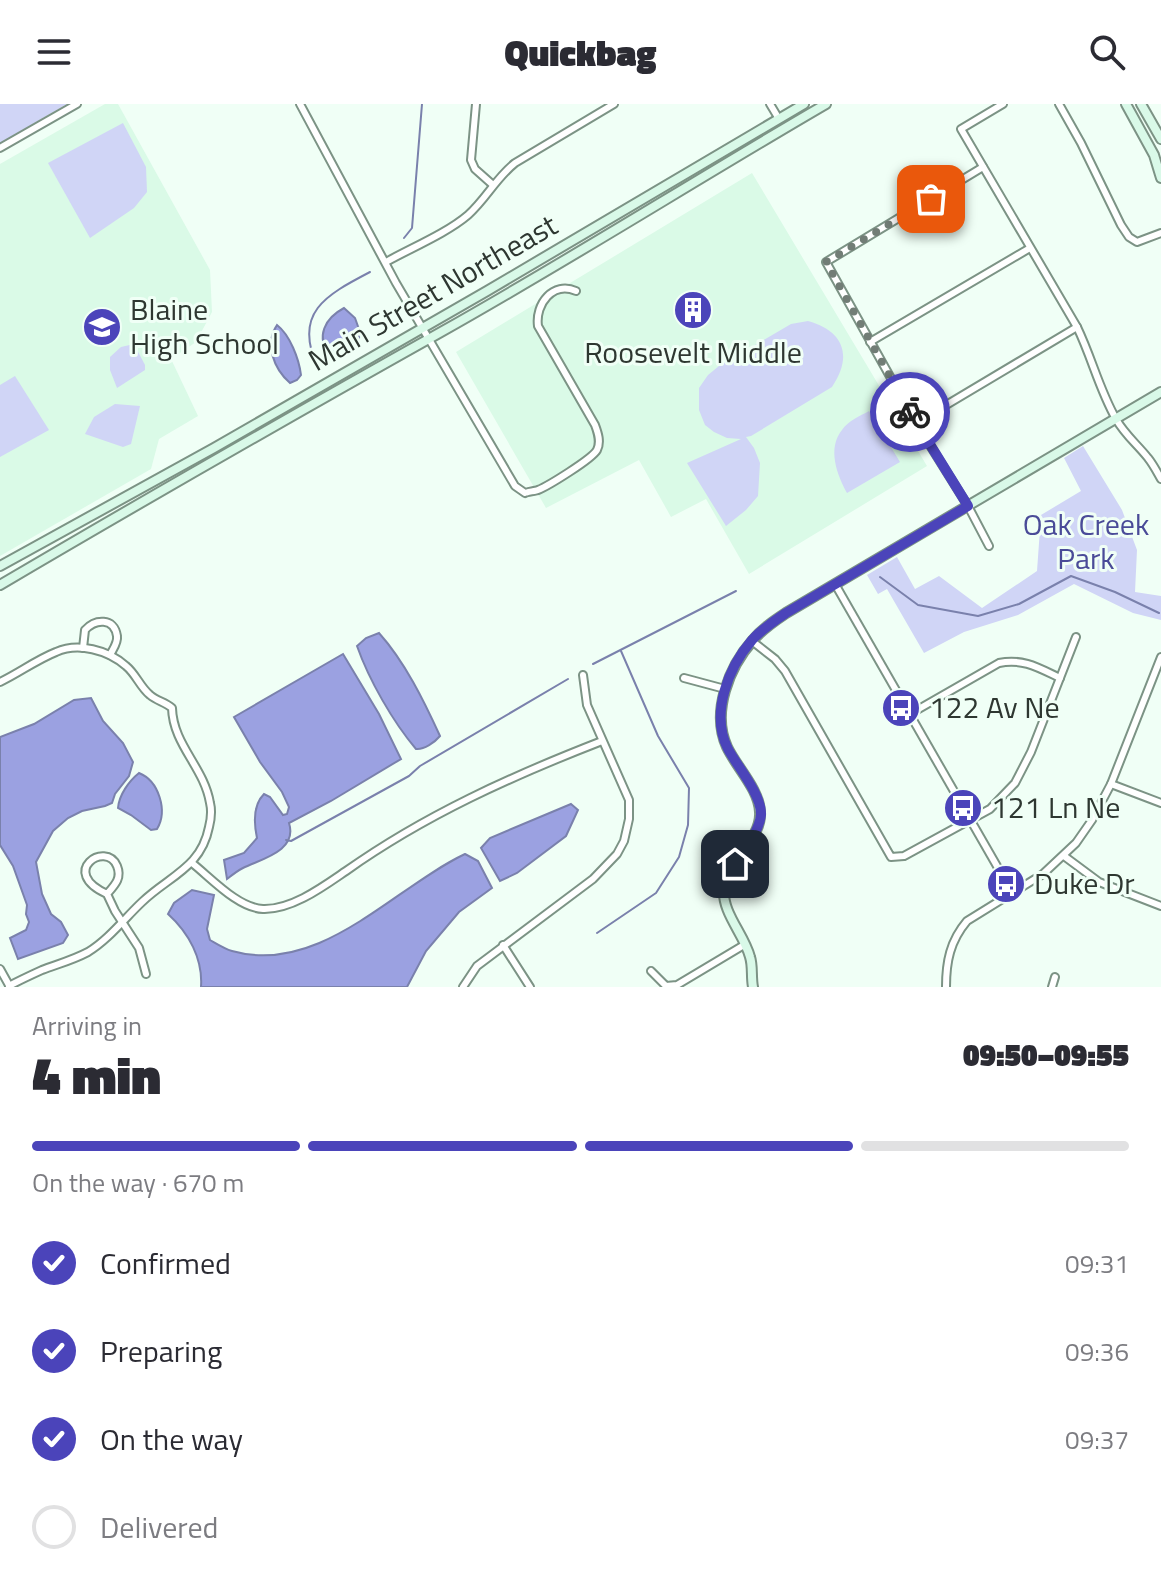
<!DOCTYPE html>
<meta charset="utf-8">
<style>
body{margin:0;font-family:"Titillium Web",sans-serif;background:#f2f2f3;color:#2b2b33;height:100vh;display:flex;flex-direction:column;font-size:30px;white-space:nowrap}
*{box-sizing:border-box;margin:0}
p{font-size:26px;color:#7c7c81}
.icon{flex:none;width:44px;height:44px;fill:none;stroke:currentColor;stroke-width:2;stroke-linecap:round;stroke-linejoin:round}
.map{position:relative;height:883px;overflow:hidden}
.sheet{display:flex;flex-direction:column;background:#fff;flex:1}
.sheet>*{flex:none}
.pin{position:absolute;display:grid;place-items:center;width:68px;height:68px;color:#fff;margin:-34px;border-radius:16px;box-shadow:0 4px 12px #0006}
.courier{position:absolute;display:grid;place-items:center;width:80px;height:80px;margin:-40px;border:6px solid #4b44ba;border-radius:50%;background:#fff;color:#222;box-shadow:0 2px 10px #0007}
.headline em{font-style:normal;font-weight:800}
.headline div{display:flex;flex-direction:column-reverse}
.headline{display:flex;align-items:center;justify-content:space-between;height:136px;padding:0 32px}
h1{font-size:52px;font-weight:800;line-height:60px}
.bar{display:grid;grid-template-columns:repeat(4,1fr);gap:12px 8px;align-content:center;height:96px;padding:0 32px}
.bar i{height:10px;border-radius:6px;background:#e1e1e2}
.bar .current{background:#4b44ba}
.bar p{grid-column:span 4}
ol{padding:0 32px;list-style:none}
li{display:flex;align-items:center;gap:24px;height:88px}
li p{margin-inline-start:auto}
li .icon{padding:8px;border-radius:50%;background:#4b44ba;color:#fff;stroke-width:4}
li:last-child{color:#7c7c81}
li i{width:44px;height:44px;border:4px solid #e1e1e2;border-radius:50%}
header{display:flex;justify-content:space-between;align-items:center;height:104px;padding:0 32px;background:#fff;font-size:36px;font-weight:800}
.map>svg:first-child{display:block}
</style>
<header><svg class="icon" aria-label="menu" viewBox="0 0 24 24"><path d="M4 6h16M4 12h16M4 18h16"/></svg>Quickbag<svg class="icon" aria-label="search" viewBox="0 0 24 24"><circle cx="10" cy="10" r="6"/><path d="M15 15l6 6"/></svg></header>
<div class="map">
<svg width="1161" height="883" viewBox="0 0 1161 883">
<rect width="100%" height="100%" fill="#f0fff6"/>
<!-- built -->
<g fill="#dafae7">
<polygon points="105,0 118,0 210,166 212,208 196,238 171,255 198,312 159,335 151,365 0,452 0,60"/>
<polygon points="752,69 927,362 749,470 706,395 671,413 639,356 546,404 456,248"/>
</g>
<!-- green -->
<g fill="#d0d5f6">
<polygon points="0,0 67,0 0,39"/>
<polygon points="123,19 146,63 147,88 134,104 90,134 48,59"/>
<path d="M808,217C844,227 853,252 832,283L751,332L746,333L754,344L760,359L758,392L746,406L726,422L687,359L741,335L727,334L714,328L705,321L699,306V284L708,271L719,262L791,220Z"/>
<polygon points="134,240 145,261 145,266 117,284 110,266 110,253 121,243"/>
<polygon points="15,272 49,326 0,353 0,281"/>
<polygon points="115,300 140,302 131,340 123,343 85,330 94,313"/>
<path d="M869,307L900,358L847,389C837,371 827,344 842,326C848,317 860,312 869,307Z"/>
<polygon points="1083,342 1122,406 1137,446 1135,488 1161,492 1161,516 1133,509 1074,480 1018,511 964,528 924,549 887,485 878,490 867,471 897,453 915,485 939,472 982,504 1037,467 1041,411 1081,387 1064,354"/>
</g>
<!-- water -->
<g fill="#9ba1e1" stroke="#7a81ac" stroke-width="2">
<path d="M344,204L355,214L360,228L358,240L355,237L342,246L330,251C315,233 325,214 344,204Z"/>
<path d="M277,221C290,231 299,255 301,271L297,276L290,279C274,265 264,240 277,221Z"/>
<path d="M379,529C405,558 424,597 440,632C435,638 424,646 416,645C393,618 369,576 357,542L366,534Z"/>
<path d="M343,550L379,610L401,655L331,697L289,719C298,747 261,755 243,764C237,767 232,771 227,775L224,756L244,749L257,734C254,720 253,701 264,690L270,693L283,711L287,710L289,703L282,688L260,658L234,613Z"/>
<polygon points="91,594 103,617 123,639 133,658 129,672 115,690 112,699 105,702 82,707 68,714 53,727 36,758 42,790 51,810 61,818 68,831 63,839 18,855 10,834 26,826 29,818 26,810 27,801 13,762 0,741 0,633 34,620 74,596"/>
<path d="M139,669C159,677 168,707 157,725L151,726L131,711L118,704C119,691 129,677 139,669Z"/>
<polygon points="571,700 578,706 566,732 517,769 500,777 481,744 490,734"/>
<path d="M465,750L478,757L492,784L459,808L426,847L407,883H201C203,855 189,829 168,810L174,799L192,786L214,791L207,825L210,836C217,840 225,845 232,847C320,872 393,784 465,750Z"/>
</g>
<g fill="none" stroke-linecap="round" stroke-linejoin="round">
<!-- stream -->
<g stroke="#7a81ac" stroke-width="2">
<polyline points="404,134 412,124 422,0"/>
<path d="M318,264C292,209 326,191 370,168"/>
<polyline points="880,473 918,501 978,512 1019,500 1071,472 1115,488 1159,509"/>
<polyline points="593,560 736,487"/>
<polyline points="286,736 291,737 409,672 420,662 568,575"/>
<polyline points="597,829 656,789 679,753 688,721 689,684 658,632 621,547"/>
</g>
<defs>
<g id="street">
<path d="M300,0L396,179L515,382L525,389C526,388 536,387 538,386C548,382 592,355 597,346C601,338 598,329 595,321L538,222C535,200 553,177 576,187"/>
<polyline points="476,0 471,56 475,65 493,81"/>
<polyline points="770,0 779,15"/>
<path d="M1003,0L961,25L1077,223C1092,254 1099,285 1116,315C1125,331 1137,340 1148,354C1153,360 1157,368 1161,375"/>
<polyline points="1059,0 1081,39 1121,121 1129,133 1137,138 1161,129"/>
<polyline points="0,44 77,0"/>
<polyline points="983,63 826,158 916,319 968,402 989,442"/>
<path d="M386,158C411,144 447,129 468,111C486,95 496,74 515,59L614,0"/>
<polyline points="870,238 1030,144"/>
<polyline points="916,319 1077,223"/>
<polyline points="835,480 1013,790"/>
<polyline points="752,537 775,555 785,567 891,753 904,752 990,705 1015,679 1031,648 1076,533"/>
<path d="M83,544L85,526C95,515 114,513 117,532C118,539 113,545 110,551"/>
<polyline points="684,574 725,585"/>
<path d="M0,578C19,569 36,556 56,548C78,538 108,546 126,562C136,570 140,583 150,591C157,597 165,598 172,604C173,641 204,663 210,699C212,707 211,715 209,723C201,764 169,772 142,798C124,815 109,835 88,848C73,856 58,860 42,866C31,871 20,876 9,882"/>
<path d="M910,610L999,559C1023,554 1039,564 1060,574"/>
<polyline points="1111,680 1161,699"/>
<polyline points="1064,752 1099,778 1161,802"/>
<path d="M192,759C211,774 238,804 263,805C292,806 324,782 346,767C425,711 512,672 602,637"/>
<path d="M107,790C58,768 106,736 117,762C122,774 115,781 107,790L115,807L139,844L146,870"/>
<polyline points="503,841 530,883"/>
<polyline points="0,865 10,883"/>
<polyline points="651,867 666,882 677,881 744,841"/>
<polyline points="463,883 477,862 593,775 617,750 624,737 629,715 629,696 587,601 583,571"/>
<path d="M946,883C946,858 950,837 967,817L1043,770L1076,739L1092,716L1111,680L1161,553"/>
<polyline points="1052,883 1055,873"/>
</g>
<g id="secondary">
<polyline points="1126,0 1154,51 1161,74"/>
<polyline points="1141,0 1161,35"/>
<polyline points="0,462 214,344 487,187 804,0"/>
<path d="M0,481C146,395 293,311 441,228C571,155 697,75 826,0"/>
<path d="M753,883C751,873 753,862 750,853C744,830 722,809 724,785C727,758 762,735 760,708C759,685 737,664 727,643C711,608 729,563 753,536C762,525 774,517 786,509L1161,288"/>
</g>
</defs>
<!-- street casing -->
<use href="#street" stroke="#7c9385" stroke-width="10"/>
<!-- secondary casing -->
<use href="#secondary" stroke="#7c9385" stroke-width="12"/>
<!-- street -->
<use href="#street" stroke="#fff" stroke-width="6"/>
<!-- secondary -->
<use href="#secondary" stroke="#d9f9e8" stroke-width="8"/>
</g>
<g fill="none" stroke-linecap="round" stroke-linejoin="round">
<!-- done -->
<polyline stroke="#727d76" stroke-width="8" stroke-dasharray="0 14.4" points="910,308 826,158 931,95"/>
<!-- route -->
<path stroke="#4b44ba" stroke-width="10" d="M735,760C744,746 759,728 761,711C762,691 737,662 728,645C710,610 728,564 752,536C762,525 774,517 786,509L968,402L910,308"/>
</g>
<!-- icons -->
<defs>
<symbol id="building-disc" viewBox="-11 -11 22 22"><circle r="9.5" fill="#4b44ba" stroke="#f0fff6"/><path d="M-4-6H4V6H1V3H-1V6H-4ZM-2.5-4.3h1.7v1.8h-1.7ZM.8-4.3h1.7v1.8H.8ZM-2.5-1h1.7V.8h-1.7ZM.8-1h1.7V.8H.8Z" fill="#fff"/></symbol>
<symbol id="school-disc" viewBox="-11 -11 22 22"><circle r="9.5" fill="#4b44ba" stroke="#f0fff6"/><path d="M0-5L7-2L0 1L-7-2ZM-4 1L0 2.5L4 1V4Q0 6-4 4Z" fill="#fff"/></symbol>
<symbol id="bus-disc" viewBox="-11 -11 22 22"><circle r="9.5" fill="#4b44ba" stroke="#f0fff6"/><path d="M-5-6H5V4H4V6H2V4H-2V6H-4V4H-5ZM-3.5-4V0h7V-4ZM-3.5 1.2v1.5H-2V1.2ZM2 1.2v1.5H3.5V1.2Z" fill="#fff"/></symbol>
</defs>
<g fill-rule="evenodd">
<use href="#building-disc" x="671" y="184" width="44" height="44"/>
<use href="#school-disc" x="80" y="201" width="44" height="44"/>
<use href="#bus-disc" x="879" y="582" width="44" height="44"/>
<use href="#bus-disc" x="941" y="682" width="44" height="44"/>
<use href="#bus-disc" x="984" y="758" width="44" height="44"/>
</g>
<g text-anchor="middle" stroke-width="6" stroke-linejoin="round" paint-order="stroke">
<!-- street labels -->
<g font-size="30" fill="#2e3731" stroke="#f0fff6">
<text transform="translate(433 189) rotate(-30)" y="10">Main Street Northeast</text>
</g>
<!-- poi labels -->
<g font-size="30" fill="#2e3731" stroke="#f0fff6" text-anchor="start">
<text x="130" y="216">Blaine<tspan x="130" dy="34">High School</tspan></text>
<text x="693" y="259" text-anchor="middle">Roosevelt Middle</text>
<text x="929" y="614">122 Av Ne</text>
<text x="991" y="714">121 Ln Ne</text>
<text x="1034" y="790">Duke Dr</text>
</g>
<!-- park labels -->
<g font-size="30" fill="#4a4b98" stroke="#f0fff6">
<text x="1086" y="431">Oak Creek<tspan x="1086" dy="34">Park</tspan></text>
</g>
</g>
</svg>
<div class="pin" style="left:931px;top:95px;background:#ea580c"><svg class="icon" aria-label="bag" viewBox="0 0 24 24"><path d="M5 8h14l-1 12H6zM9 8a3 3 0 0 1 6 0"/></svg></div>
<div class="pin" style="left:735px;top:760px;background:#1f2937"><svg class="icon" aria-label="home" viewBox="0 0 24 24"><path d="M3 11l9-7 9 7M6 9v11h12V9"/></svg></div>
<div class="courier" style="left:910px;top:308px"><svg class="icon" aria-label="bike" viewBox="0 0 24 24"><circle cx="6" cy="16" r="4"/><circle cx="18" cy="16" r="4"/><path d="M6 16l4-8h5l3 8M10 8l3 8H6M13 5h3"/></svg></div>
</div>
<section class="sheet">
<div class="headline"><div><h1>4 min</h1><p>Arriving in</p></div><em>09:50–09:55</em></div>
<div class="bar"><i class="current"></i><i class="current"></i><i class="current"></i><i></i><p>On the way · 670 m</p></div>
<ol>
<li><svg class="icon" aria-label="check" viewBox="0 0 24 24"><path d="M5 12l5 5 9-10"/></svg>Confirmed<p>09:31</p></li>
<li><svg class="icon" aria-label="check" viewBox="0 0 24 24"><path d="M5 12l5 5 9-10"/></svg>Preparing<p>09:36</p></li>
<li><svg class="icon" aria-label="check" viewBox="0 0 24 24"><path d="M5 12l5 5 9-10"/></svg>On the way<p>09:37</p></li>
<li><i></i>Delivered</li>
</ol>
</section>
